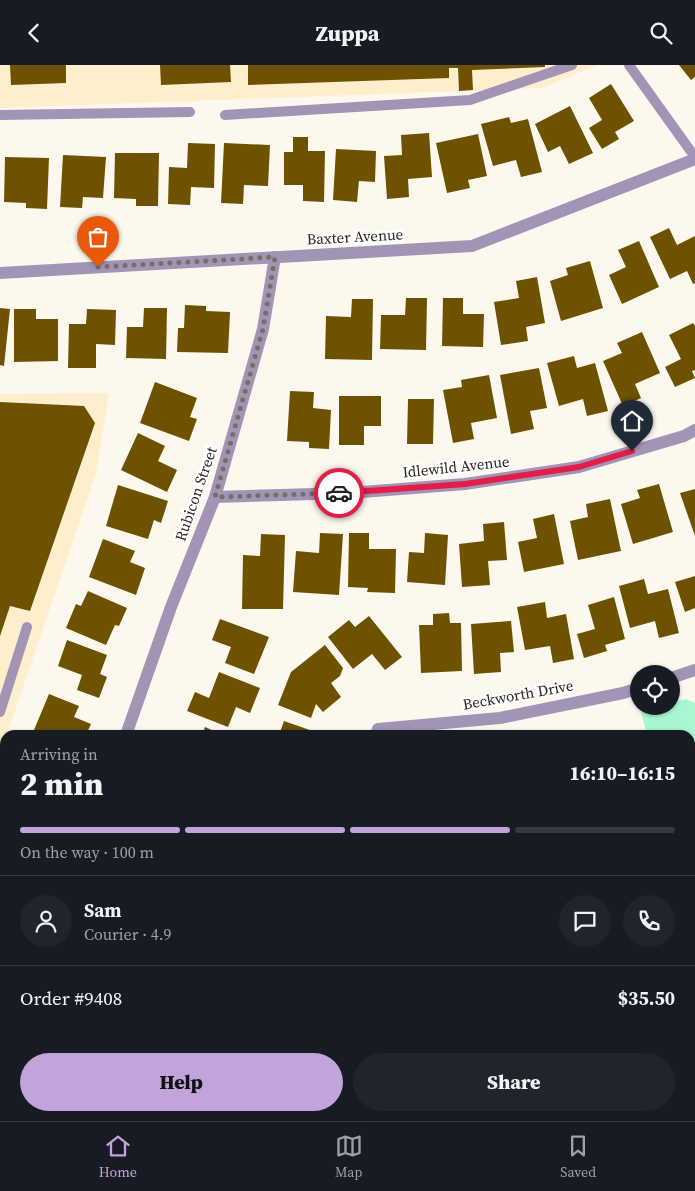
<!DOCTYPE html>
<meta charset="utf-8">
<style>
body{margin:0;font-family:"Source Serif 4",serif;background:#20242c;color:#f1f3f6;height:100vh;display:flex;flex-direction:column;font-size:19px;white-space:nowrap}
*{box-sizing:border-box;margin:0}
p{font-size:16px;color:#9ea1a6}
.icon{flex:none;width:28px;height:28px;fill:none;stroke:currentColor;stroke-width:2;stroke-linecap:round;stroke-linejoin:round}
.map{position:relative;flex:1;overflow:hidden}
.details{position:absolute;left:0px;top:665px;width:695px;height:391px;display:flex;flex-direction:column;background:#171b24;border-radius:15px 15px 0 0;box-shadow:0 1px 4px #0004}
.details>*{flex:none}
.fabs{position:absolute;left:630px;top:600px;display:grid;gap:10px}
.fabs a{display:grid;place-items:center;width:50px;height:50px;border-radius:50%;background:#171b24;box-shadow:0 1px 4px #0004;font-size:25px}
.pin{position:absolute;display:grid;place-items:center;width:42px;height:42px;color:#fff;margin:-51px -21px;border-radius:50% 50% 50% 0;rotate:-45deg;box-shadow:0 0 5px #0007}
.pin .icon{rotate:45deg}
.courier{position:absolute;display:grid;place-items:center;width:50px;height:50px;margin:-25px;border:4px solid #e11d48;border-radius:50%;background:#fff;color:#222;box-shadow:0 1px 6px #0007}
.headline em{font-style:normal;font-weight:800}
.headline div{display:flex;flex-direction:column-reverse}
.headline{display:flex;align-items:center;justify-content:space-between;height:85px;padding:0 20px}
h1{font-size:32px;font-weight:800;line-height:38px}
.bar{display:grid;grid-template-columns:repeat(4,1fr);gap:8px 5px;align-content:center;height:60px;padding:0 20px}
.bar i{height:6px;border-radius:4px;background:#363941}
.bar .on{background:#c0a4db}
.bar p{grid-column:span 4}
.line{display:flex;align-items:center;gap:12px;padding:0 20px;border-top:1px solid #363941}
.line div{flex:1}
.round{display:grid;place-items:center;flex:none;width:52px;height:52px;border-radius:26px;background:#20242c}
.cta{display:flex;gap:10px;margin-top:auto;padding:10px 20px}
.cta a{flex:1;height:58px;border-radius:30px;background:#c0a4db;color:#111;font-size:20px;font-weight:800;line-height:58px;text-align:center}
.cta a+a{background:#20242c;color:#f1f3f6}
header{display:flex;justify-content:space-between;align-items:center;height:65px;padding:0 20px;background:#171b24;font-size:22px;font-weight:800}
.menu{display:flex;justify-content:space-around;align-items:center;height:70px;border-top:1px solid #363941;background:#171b24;font-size:14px;color:#9ea1a6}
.menu a{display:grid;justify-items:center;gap:2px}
.menu .on{color:#c0a4db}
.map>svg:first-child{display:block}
</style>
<header><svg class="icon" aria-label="back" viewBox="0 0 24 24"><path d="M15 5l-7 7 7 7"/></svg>Zuppa<svg class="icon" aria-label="search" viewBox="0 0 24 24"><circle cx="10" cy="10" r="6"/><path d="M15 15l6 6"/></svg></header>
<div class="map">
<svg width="695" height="1056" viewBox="0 0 695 1056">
<rect width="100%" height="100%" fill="#fdf8ed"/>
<!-- built -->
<g fill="#ffeecb">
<polygon points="0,0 597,0 542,23 0,43"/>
<polygon points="109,328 96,408 8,666 7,670 5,670 5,675 0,689 0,329"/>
</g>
<!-- green -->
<polygon fill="#a7f8d1" points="686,634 695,638 695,717 690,719 690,670 647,670 641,647 661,641 671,641 671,638"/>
<!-- building -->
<g fill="#6e5101">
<polygon points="10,0 66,0 66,18 11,20"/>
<polygon points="160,0 230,0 231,17 161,20"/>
<polygon points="248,0 545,0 545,2 472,5 473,25 459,26 458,3 449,3 449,13 248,20"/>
<polygon points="679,0 695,0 695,12 691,15"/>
<polygon points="611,19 634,56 615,67 619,74 602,84 589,63 602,55 589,33"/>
<polygon points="570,41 593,88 569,99 560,81 548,87 535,59"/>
<polygon points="509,52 511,58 528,54 542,107 521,112 516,95 493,101 481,59"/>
<polygon points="429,68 432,112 408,114 409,132 387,134 384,91 402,90 401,70"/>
<polygon points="478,69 487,111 468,115 470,123 447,128 436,78"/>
<polygon points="293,72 308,72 308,86 325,86 324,137 303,136 303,120 284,120 284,87 293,87"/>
<polygon points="188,78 215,79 214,123 191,122 190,140 168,139 169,102 187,103"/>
<polygon points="224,78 270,80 268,121 244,120 243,139 221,138"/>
<polygon points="336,84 376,86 375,117 359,116 357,137 333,135"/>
<polygon points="115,88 159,88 158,141 136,141 136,134 114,133"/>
<polygon points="63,90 106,92 103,133 83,132 82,143 60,142"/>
<polygon points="5,92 49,93 47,144 26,143 26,138 4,137"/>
<polygon points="669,163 677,180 695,171 695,218 693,219 687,206 670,214 650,172"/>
<polygon points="639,176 659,222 622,239 609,210 626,202 618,185"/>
<polygon points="590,196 603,243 561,256 550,216 568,210 566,203"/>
<polygon points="537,212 545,258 526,262 528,276 501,280 494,237 519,233 516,216"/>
<polygon points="406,233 427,233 426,285 380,284 381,250 405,250"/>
<polygon points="443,233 463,233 463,249 484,249 483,282 442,281"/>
<polygon points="352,234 373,234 372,295 325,294 326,251 351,252"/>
<polygon points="185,240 206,241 206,246 230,247 228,288 177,287 178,263 184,263"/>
<polygon points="0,243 10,244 4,301 0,300"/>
<polygon points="144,243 167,243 166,294 126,293 127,262 143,262"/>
<polygon points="14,244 36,244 36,254 58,254 58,296 14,297"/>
<polygon points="87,244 116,245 115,280 96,279 96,303 68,303 69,259 86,259"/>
<polygon points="693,258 695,261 695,305 692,306 695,313 675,322 665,302 681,294 669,270"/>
<polygon points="642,267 660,308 635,319 641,333 623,341 603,296 622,288 617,278"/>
<polygon points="574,291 577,303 595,298 608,346 587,351 583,334 559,341 547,298"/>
<polygon points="539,303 547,343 530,346 534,364 511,369 500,310"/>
<polygon points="489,310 497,353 471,358 474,374 453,378 443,325 462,322 461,315"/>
<polygon points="155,317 197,333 190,352 197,354 189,376 140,358"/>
<polygon points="290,326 314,327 313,343 331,345 329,384 309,383 309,377 287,376"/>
<polygon points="339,331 381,331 381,361 364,361 364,380 339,380"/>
<polygon points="408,334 434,334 433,379 407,379"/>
<polygon points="0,337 84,341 95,358 30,546 10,541 0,571"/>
<polygon points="138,368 165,381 158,396 177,405 167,427 121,405"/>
<polygon points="659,419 673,467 633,479 621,439 640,433 637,425"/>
<polygon points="118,420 168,436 161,458 154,455 148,474 106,461"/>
<polygon points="695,424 695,471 680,428"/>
<polygon points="610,434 621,486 578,495 570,456 588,452 586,439"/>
<polygon points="554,449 564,499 524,507 518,477 537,473 533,454"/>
<polygon points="504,457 507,495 488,496 490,520 462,522 459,479 484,476 483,459"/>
<polygon points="320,468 343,469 339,530 293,527 296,486 319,488"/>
<polygon points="349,468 369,468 369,484 396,484 395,528 367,527 368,523 348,522"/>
<polygon points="425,468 448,470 445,520 407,517 409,487 424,488"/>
<polygon points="261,469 285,470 283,544 242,544 243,490 260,491"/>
<polygon points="103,474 135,486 130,497 145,503 136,530 89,512"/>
<polygon points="695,511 695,543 685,547 675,517"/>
<polygon points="644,514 648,529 668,524 679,568 659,573 655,556 630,563 619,521"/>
<polygon points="88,526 127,543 119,561 115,560 106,580 66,563 76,539 81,541"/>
<polygon points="614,532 625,574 605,580 607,586 584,593 577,569 595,564 588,540"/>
<polygon points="545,537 547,553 566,549 574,594 553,598 550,581 525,585 517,542"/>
<polygon points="449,548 450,558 461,558 462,606 421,608 419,560 433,560 433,549"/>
<polygon points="369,551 402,592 385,605 372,589 353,604 328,572 349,555 355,562"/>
<polygon points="220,554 269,572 254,609 225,598 231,582 212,575"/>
<polygon points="511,556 514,587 500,588 501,607 474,609 471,559"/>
<polygon points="67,575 107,590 100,609 107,612 99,633 77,625 82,610 58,601"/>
<polygon points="325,580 343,603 340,611 331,618 341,632 323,647 316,639 311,653 278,640 291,607"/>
<polygon points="219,607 260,623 250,648 236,642 228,662 187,646 195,627 209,633"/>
<polygon points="49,629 79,641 74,652 91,659 86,670 45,670 34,665"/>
<polygon points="284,656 324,670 279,670"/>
<polygon points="205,662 223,670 202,670"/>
<polygon points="695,724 695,768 690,769 690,725"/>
<polygon points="5,751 5,772 0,770 0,764"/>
<polygon points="695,777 695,822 690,823 690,778"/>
<polygon points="0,786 5,788 5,832 0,830"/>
<polygon points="695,830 695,871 690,871 690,831"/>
<polygon points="0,844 5,846 4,891 0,890"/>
<polygon points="690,879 695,880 695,921 690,921"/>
<rect x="690" y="1005" width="5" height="44"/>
<rect x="48" y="1051" width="28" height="5"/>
<rect x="128" y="1051" width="27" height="5"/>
<polygon points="166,1051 206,1051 206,1055 166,1053"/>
<polygon points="274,1051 301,1051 301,1056 274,1055"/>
<polygon points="384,1051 424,1051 424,1054 384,1053"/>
<polygon points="457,1051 479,1051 479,1054 457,1053"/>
<rect x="620" y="1051" width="26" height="5"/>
</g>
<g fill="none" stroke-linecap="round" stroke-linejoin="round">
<!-- lane -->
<g stroke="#a393b5" stroke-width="10">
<polyline points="629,0 695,92"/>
<polyline points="0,50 190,47"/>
<polyline points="225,50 470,35 572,0"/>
<polyline points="0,647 27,562"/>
</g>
<!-- street -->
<g stroke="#a393b5" stroke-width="12">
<polyline points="0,208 472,181 695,94"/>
<polyline points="215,432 349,428 465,419 579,402 684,371 695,365"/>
<polyline points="671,613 695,605"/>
<polyline points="126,670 171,542 215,432 263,264 275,192"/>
<polyline points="376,670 378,664 500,653 623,628 639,623"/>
<polyline points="690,959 695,959"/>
<polyline points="0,1036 5,1021"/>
</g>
</g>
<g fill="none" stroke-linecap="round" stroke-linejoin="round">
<!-- done -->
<polyline stroke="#747065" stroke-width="5" stroke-dasharray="0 9" points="98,202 275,192 263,264 215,432 339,428"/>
<!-- route -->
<polyline stroke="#e11d48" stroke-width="6" points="339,428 465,419 579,402 632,386"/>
</g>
<g text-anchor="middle" stroke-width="5" stroke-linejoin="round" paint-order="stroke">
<!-- street labels -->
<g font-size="15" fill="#2b261c" stroke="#fff">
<text transform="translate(355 172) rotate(-3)" y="5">Baxter Avenue</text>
<text transform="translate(456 402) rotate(-6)" y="5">Idlewild Avenue</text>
<text transform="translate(196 429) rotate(-71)" y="5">Rubicon Street</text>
<text transform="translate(518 630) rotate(-10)" y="5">Beckworth Drive</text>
</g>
</g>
</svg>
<div class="fabs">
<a><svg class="icon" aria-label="locate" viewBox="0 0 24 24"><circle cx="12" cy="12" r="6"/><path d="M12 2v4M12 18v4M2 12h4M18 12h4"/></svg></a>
</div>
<div class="pin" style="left:98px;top:202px;background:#ea580c"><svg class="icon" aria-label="bag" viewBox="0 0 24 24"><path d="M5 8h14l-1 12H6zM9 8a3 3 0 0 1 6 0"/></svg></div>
<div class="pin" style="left:632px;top:386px;background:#1f2937"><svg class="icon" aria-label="home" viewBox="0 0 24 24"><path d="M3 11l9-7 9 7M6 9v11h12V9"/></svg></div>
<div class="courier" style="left:339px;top:428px"><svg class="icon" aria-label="car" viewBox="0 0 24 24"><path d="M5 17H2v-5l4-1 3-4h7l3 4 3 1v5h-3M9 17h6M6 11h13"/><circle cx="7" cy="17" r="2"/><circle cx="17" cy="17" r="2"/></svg></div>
<section class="details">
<div class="headline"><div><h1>2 min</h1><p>Arriving in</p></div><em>16:10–16:15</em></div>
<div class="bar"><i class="on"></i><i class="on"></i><i class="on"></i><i></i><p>On the way · 100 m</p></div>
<div class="line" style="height:90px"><a class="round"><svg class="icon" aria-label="person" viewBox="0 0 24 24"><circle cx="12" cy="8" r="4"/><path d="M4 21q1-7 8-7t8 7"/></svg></a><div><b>Sam</b><p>Courier · 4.9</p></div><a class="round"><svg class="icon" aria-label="chat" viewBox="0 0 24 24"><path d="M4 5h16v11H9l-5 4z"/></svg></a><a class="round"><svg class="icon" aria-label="phone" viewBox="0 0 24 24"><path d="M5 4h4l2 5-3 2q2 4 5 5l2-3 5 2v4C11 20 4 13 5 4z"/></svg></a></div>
<div class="line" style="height:65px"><div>Order #9408</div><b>$35.50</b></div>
<div class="cta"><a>Help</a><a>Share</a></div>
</section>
</div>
<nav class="menu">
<a class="on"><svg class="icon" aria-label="home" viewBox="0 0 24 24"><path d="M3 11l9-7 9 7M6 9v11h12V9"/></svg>Home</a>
<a><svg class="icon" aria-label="map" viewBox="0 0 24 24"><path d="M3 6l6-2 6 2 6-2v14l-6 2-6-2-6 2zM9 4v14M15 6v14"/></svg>Map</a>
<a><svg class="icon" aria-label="saved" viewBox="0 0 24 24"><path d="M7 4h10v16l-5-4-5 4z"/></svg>Saved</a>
</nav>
